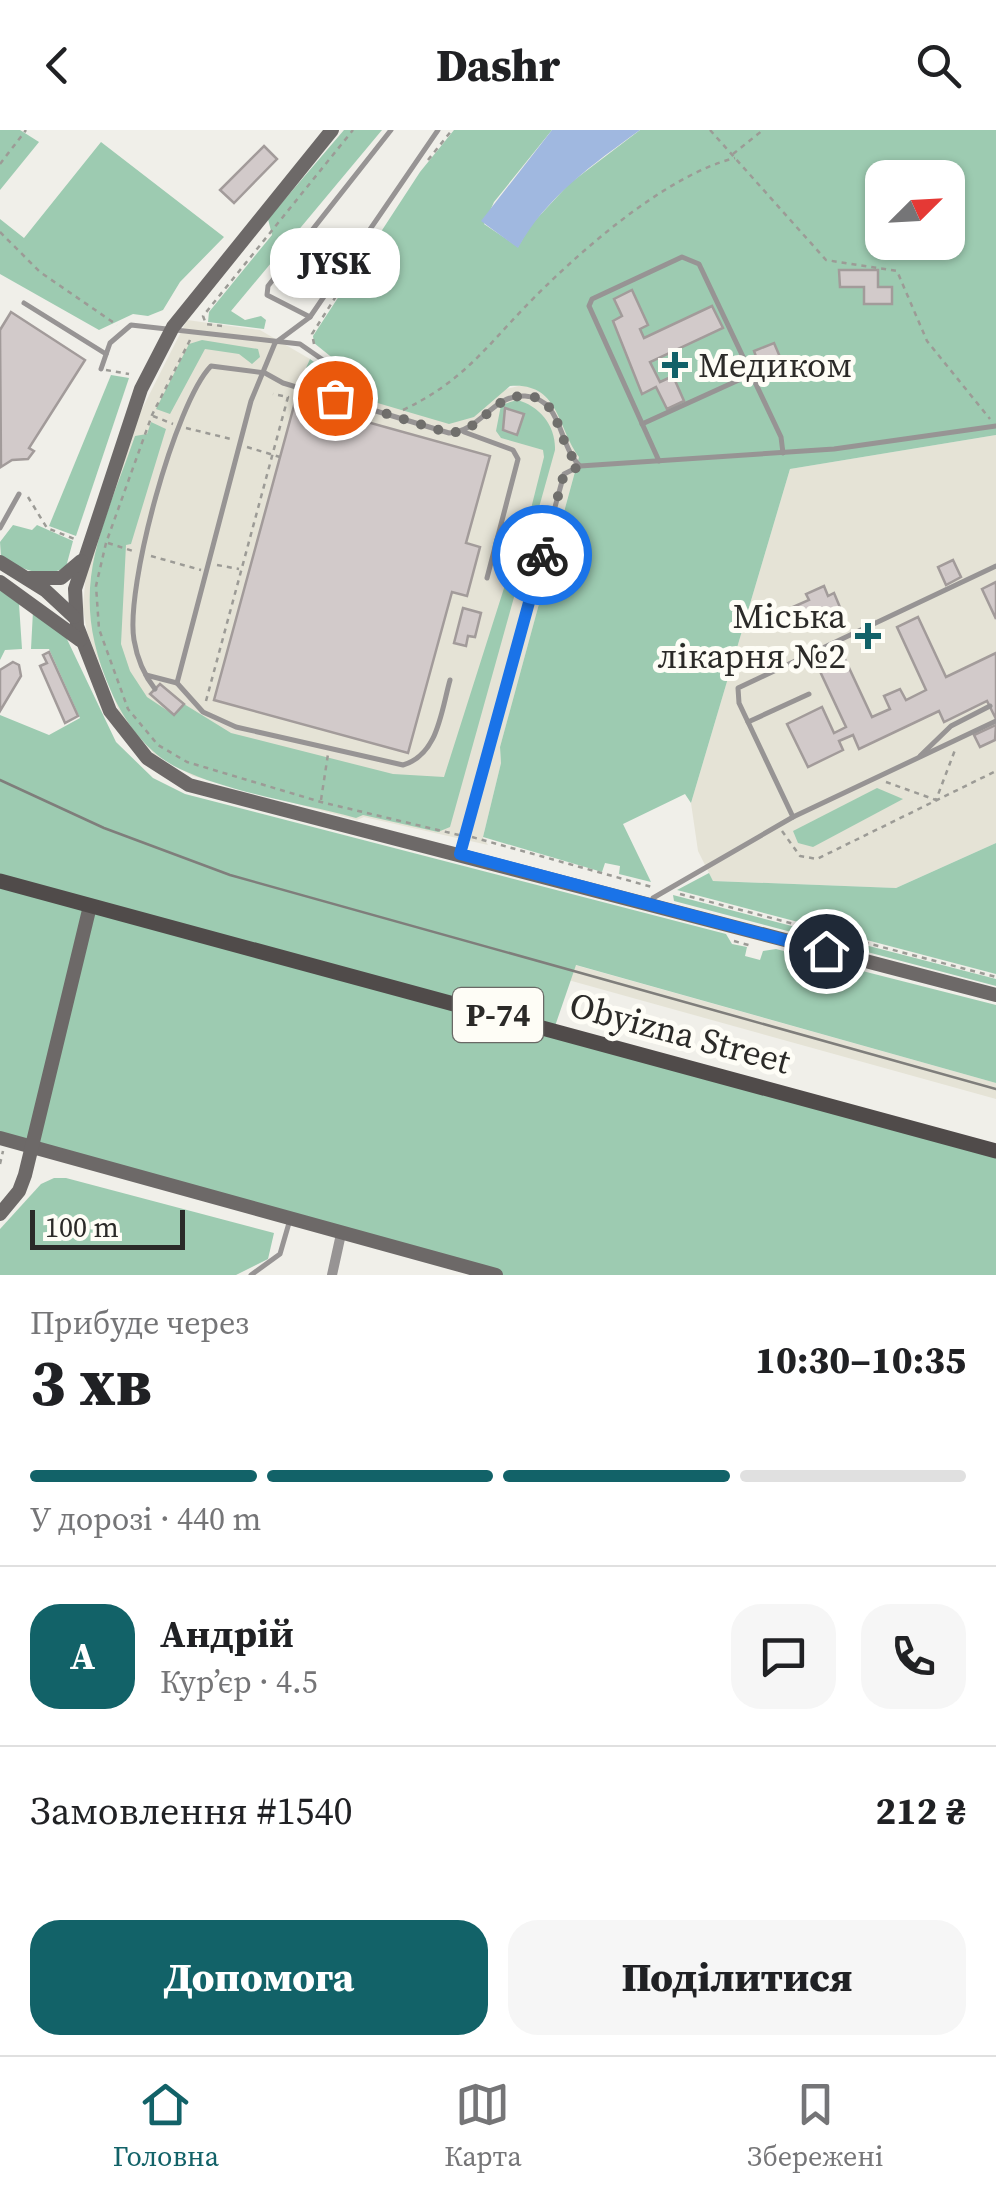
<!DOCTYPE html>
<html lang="uk">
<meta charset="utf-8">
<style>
body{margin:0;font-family:"Source Serif 4",serif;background:#f6f6f6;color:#202124;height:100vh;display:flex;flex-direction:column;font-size:38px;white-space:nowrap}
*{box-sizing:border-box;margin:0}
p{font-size:32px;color:#757577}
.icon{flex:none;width:55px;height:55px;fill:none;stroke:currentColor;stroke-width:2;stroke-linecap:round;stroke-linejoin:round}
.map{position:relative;height:1145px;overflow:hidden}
.side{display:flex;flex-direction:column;background:#fff;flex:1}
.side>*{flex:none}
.needle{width:65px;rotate:66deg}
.tools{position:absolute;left:865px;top:30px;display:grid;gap:20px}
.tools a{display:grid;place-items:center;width:100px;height:100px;border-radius:20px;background:#fff;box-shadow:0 2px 8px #0004;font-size:50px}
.scale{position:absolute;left:30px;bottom:25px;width:155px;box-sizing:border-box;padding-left:10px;border:5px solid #2b2a28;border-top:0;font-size:28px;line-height:35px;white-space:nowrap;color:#2b2a28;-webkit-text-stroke:8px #fefdf6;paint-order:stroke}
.pin{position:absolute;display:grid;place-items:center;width:85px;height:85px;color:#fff;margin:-42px;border:5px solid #fff;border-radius:50%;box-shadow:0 2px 10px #0007}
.courier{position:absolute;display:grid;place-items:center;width:100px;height:100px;margin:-50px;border:8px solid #1a73e8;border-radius:50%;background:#fff;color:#222;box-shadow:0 2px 12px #0007}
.bubble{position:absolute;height:70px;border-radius:30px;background:#fff;box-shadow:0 2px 8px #0004;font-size:32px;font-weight:800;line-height:70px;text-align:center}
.head em{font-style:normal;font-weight:800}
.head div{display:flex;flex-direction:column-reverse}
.head{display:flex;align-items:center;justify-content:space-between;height:170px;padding:0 30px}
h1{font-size:65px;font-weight:800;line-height:75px}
.bar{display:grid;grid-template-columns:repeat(4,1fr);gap:15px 10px;align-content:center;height:120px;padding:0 30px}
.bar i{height:12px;border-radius:8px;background:#e0e0e0}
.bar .active{background:#126268}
.bar p{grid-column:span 4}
.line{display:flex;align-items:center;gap:25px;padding:0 30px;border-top:2px solid #e0e0e0}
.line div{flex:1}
.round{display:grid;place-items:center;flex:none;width:105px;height:105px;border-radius:30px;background:#f6f6f6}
.button{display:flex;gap:20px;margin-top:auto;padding:20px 30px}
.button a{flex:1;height:115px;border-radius:30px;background:#126268;color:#fff;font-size:40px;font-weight:800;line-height:115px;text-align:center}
.button a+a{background:#f6f6f6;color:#202124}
header{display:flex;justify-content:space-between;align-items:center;height:130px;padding:0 30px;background:#fff;font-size:45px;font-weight:800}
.dock{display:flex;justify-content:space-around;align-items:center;height:140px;border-top:2px solid #e0e0e0;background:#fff;font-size:28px;color:#757577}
.dock a{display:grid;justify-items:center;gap:5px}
.dock .active{color:#126268}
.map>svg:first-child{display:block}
</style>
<header><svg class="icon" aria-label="back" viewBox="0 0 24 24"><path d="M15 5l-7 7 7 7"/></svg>Dashr<svg class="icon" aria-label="search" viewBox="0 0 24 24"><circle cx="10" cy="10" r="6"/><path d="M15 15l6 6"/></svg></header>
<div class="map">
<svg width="996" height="1145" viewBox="0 0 996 1145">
<rect width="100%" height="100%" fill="#f0efe9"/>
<!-- built -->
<g fill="#e5e3d6">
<polygon points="187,190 260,200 310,229 305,240 474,287 501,260 523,255 540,260 562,287 579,327 500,617 501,633 483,707 488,715 364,687 357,690 193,646 154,624 121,586 87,502 83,478 86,441 140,283"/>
<polygon points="996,305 996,713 896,758 713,751 698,721 691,673 790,339"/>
<polygon points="230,756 575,835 996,953 996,969"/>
</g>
<!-- green -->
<g fill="#9dcbb1" fill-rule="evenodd">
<polygon points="0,0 20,0 39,12 0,60"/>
<polygon points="344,0 382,0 231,181 245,190 261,186 266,190 264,199 208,192 209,182 272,105 268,89"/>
<path d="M454,0H552L494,72L484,94L518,117L530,96L569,54L640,0H996V305L790,339L691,673L685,664L623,694L651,752L619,744L620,736L605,733L602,742L483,707L501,633L500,617L579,327C557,297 559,252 510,256L474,287L449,294L313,254L305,240L310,229L333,246L345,238L314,213L313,206L420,42ZM882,48H948V112H882Z"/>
<polygon points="101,12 224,107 180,152 163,180 148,186 133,184 99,200 0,144 0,89 24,108"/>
<polygon points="202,210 258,219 260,227 252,234 239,224 205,219 170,284 156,279 189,214"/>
<polygon points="111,245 129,248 76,406 49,396"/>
<path d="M517,270C540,276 556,296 555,320L450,697L438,702L363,685L356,688C301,673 231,663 180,639C148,624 125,593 111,561C66,459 101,404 135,306L147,304L151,292L166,299L131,414L126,415L121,514L130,541L147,567L174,585L184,574L231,603L393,644L444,647L512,433L517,434L544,327L543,320L501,308L496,301L501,275Z"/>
<path d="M13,395L32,400L37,395L73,411L66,437C43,450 22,439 1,427L0,412Z"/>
<polygon points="0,460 19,474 22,519 5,520 0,530"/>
<polygon points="33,481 65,505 116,612 153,648 185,664 726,804 732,814 747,817 745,826 760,830 763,821 776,819 996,875 996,953 576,835 554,899 996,1021 996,1145 496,1145 0,1008 0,585 49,605 80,588 49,519 31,519"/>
<polygon points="877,658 903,669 813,717 798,713 793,701"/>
<polygon points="996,713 996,844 677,760 709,743 713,751 896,758"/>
<polygon points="673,765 996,849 996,856 674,771"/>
<polygon points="54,1048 66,1048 274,1103 268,1129 236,1145 0,1145 0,1099 41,1054"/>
</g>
<!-- water -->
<path fill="#a0b8e0" d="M552,0H640C593,34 546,67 518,118L481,91Z"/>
<!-- building -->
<g fill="#d2caca" stroke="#a29b9a" stroke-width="2.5">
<polygon points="264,16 277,29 234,73 220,60"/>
<polygon points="839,140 878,140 878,157 892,157 892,174 864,174 864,157 840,157"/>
<polygon points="632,160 648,195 640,199 644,208 712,176 723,198 650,232 660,252 673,246 684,271 667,279 656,257 642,264 613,191 622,186 614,169"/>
<polygon points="11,182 85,230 29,318 34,321 28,329 12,330 1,337 0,200"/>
<polygon points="774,213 780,227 759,235 754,221"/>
<polygon points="295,272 490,326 466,413 480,417 467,466 452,462 408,623 214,570"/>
<polygon points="505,278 524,284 517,305 503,300"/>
<polygon points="953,430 961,447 946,455 938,437"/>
<polygon points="996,452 996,489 982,459"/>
<polygon points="824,456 828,466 834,463 842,482 802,499 793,477 809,470 806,464"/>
<polygon points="463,478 481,483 475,507 468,506 466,516 454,513"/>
<polygon points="918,487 946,547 996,523 996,589 987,571 944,592 939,581 859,619 853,605 839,611 843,620 808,637 787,594 822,577 834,603 846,597 818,537 843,525 872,587 890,579 884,566 900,559 906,570 926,560 897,497"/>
<polygon points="49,522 78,586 65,593 40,536 47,533 43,525"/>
<polygon points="13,532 19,535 21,546 0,581 0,540"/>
<polygon points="160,554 184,574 174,585 150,564"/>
<polygon points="996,595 995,610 980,617 974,605"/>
</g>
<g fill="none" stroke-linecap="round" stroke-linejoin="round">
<!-- path -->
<g stroke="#9c9b96" stroke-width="2.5" stroke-dasharray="5 5" stroke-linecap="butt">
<polyline points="710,0 826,130 897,141 927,211 990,289"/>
<polyline points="733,24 763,0"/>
<polyline points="428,30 452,0"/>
<polyline points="0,34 26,0"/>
<polyline points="0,102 40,142 117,195"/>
<polyline points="222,196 206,194 203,186 353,0"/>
<polyline points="190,210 152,285 106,413 96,456 99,499 128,579 158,615 187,632 321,672 459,705"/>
<polyline points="314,214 312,204 361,127"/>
<polyline points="106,240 129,244"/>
<path d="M403,280C460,253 483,221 524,178C575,125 665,45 735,28"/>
<polyline points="153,286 173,294"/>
<polyline points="186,298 231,309"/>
<polyline points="247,317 280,327"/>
<polyline points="28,367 47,398 77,410"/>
<polyline points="108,413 133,421"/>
<polyline points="151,426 201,440"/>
<polyline points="217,435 239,439"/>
<polyline points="206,571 288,267 273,264"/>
<polyline points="886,652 936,670 955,620"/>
<polyline points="321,670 328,624"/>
<polyline points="782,701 800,726 817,729 996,641"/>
<polyline points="472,707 652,757"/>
<polyline points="680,764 996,847"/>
<polyline points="734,811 752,816"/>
<polyline points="0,1034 3,1021"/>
</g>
<!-- lane -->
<g stroke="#979494" stroke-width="5">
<polyline points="24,173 106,224"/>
<polyline points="310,187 267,165 268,156 391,0"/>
<polyline points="101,239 110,213 131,195 300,214 336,239"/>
<polyline points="642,294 752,244"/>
<polyline points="464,302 513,320 518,329 487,448"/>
<polyline points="659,331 589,176 592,169 682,127 699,134 781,307 783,323"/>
<polyline points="0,398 19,364"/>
<polyline points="146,545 177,553 251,271 275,213 310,187 438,0"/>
<path d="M177,553L203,582L236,597L403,635C438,625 441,582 450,550"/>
<path d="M155,559C144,545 137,528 134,510C125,458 175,273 211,236L265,243L283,253L449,303C482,301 492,264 525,266C563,268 558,316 580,336"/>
<polyline points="748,592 809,564"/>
<polyline points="920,626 951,596 990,576"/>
<polyline points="793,687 739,573 738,558 996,436"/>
<polyline points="461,721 564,344 580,336 834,319 996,296"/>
<polyline points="651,773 653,768 793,687 996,591"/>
<polyline points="251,1145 280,1124 289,1093"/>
</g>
<!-- street -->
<polyline stroke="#979494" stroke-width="10" points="332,1145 341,1104"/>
<!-- secondary -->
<g stroke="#6d6968" stroke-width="14">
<polyline points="332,0 173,197 141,259 75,459 77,496 110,581 147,628 189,655 996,865"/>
<polyline points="0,432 45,460 74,487"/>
<polyline points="29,448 61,448 81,431"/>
<polyline points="0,452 80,510"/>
<polyline points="0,1008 496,1145"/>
<polyline points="0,1084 19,1061 25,1045 90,776"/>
</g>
<!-- primary -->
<polyline stroke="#504b4a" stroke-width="15" points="0,751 996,1021"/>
<!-- tram -->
<polyline stroke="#7f7e7b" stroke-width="2.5" points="0,650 104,698 230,745 996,959"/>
</g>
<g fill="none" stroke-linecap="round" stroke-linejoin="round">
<!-- done -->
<path stroke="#706f6c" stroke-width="10" stroke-dasharray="0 18" d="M335,268L449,303C491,300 491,254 542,269C563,289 560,318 580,336L564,344L542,425"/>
<!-- route -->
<polyline stroke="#1a73e8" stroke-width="12" points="542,425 460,724 826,821"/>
</g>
<!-- markers -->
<g fill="#126268" stroke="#fefdf6" stroke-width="4">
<path d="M670 220h10v10h10v10h-10v10h-10v-10h-10v-10h10z"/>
<path d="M863 491h10v10h10v10h-10v10h-10v-10h-10v-10h10z"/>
</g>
<g text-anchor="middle" stroke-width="10" stroke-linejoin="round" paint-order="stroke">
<!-- shield labels -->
<rect fill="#fefdf6" stroke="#6a6966" stroke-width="2.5" x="453" y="858" width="90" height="54" rx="8"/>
<g font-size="32" font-weight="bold" fill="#2b2a28">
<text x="498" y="896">Р-74</text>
</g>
<!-- poi labels -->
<g font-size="35" fill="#2b2a28" stroke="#fefdf6" text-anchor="start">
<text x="698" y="247">Медиком</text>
<text x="846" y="498" text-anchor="end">Міська<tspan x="846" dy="40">лікарня №2</tspan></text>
</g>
<!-- street labels -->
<g font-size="35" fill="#2b2a28" stroke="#fefdf6">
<text transform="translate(680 903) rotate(15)" y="12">Obyizna Street</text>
</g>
</g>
</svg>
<div class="tools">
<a><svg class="needle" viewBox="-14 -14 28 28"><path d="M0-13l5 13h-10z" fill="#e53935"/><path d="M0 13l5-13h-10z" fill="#757577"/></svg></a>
</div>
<div class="scale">100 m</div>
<div class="pin" style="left:335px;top:268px;background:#ea580c"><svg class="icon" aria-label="bag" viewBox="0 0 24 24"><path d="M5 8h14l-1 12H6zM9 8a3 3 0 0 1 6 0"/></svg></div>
<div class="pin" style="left:826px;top:821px;background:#1f2937"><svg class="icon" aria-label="home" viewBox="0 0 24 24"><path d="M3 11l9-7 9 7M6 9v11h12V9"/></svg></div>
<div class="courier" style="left:542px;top:425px"><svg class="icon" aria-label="bike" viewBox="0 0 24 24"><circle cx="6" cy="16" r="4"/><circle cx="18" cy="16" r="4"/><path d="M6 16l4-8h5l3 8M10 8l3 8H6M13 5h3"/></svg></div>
<div class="bubble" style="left:270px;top:98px;width:130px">JYSK</div>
</div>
<section class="side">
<div class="head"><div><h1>3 хв</h1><p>Прибуде через</p></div><em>10:30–10:35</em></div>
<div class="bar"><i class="active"></i><i class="active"></i><i class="active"></i><i></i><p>У дорозі · 440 m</p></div>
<div class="line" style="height:180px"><b class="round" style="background:#126268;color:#fff">А</b><div><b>Андрій</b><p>Кур’єр · 4.5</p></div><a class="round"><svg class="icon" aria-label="chat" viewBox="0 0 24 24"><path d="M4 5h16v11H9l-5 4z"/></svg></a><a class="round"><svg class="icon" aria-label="phone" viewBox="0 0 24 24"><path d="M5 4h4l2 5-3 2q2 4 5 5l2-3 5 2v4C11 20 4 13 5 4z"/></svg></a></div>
<div class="line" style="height:130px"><div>Замовлення #1540</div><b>212 ₴</b></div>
<div class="button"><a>Допомога</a><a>Поділитися</a></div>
</section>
<nav class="dock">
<a class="active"><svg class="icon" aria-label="home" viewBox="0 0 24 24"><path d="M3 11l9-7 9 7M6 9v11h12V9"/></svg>Головна</a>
<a><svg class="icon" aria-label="map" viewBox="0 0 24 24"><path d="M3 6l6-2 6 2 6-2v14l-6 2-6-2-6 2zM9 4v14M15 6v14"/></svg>Карта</a>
<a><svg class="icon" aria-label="saved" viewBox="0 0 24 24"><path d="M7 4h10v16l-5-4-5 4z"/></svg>Збережені</a>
</nav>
